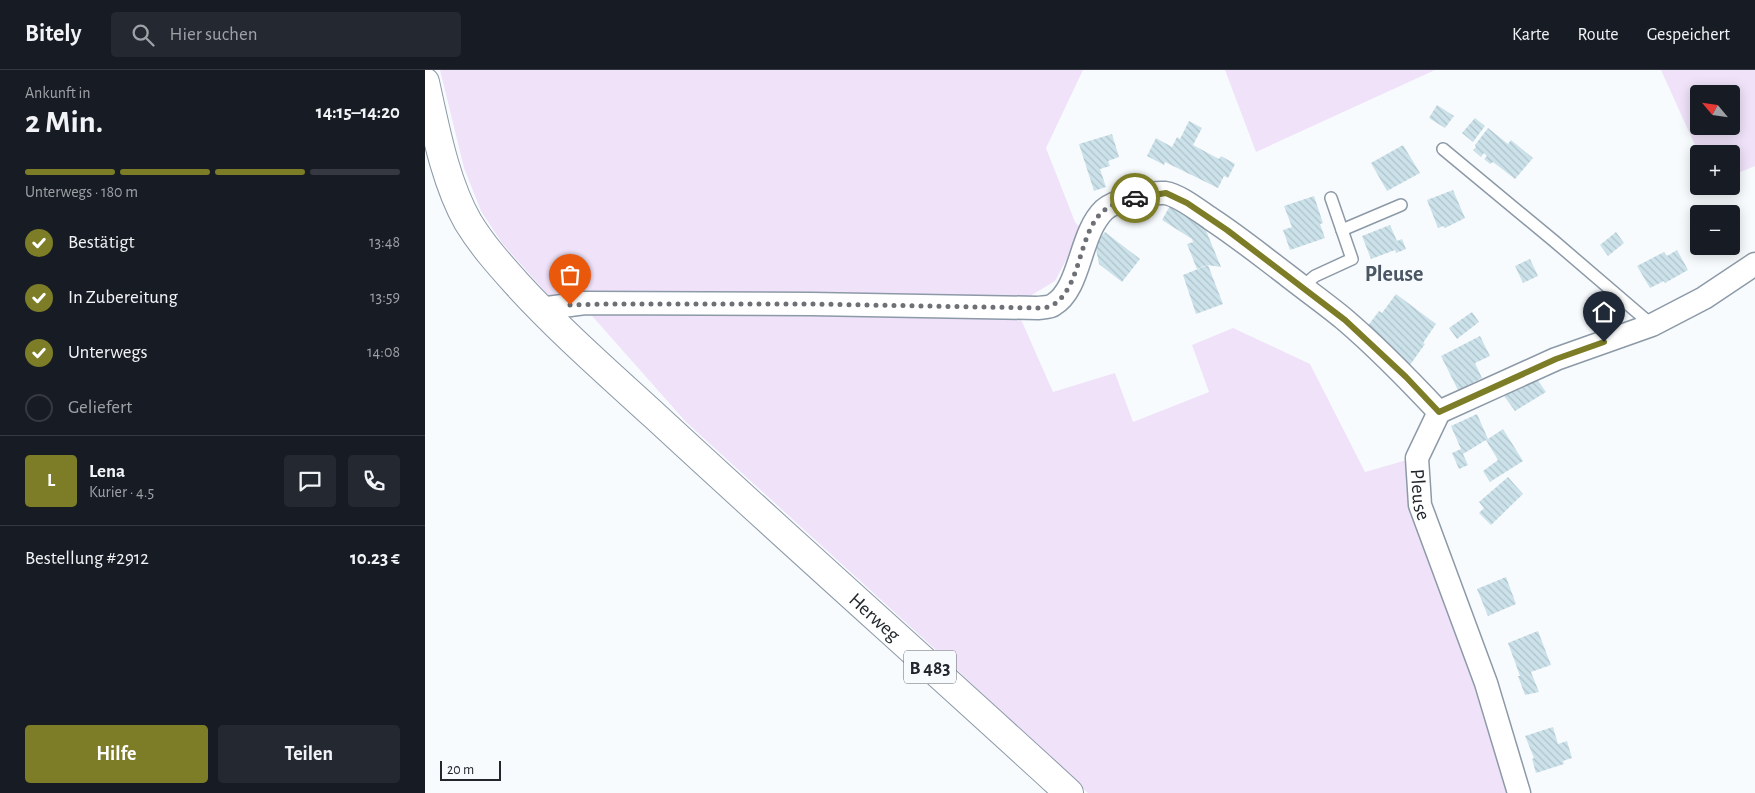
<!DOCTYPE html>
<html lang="de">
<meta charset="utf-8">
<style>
body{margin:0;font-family:"Alegreya Sans",sans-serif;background:#242831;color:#f1f3f6;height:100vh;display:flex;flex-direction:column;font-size:19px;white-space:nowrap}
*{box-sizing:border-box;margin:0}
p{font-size:16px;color:#9ea1a6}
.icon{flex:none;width:28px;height:28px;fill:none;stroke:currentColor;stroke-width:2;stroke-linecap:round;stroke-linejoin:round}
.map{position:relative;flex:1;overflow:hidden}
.panel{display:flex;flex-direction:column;background:#171b24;width:425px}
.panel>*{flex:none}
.needle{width:32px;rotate:299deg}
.fabs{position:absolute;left:1265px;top:15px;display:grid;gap:10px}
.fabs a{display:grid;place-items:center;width:50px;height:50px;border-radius:5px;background:#171b24;box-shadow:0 2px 12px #0003;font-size:25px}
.scale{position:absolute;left:15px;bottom:12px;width:61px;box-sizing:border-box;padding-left:5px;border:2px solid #22272d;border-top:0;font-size:14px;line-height:18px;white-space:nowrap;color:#22272d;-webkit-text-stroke:4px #f8fbfe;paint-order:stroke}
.pin{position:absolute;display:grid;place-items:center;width:42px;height:42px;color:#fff;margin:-51px -21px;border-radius:50% 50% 50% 0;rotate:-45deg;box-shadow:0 0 5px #0007}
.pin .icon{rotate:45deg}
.courier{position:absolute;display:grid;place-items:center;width:50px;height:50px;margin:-25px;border:4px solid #7c7d26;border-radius:50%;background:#fff;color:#222;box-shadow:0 1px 6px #0007}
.overview em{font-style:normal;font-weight:600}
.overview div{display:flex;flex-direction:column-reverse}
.overview{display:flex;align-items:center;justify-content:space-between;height:85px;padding:0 25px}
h1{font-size:32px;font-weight:600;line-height:38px}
.bar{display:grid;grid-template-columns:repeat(4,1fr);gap:8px 5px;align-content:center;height:60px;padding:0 25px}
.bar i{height:6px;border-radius:4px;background:#363941}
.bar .selected{background:#7c7d26}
.bar p{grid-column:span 4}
.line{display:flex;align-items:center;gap:12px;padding:0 25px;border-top:1px solid #363941}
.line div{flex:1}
.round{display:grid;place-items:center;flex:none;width:52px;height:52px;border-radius:5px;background:#242831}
ol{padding:0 25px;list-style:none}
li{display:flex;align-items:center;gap:15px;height:55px}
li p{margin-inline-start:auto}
li .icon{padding:5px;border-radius:50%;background:#7c7d26;color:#fff;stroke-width:4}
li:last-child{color:#9ea1a6}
li i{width:28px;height:28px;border:2px solid #363941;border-radius:50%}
.action{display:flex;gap:10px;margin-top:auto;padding:10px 25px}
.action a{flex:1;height:58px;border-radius:5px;background:#7c7d26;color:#fff;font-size:20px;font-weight:600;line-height:58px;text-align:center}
.action a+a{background:#242831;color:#f1f3f6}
header{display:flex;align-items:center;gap:30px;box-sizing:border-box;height:70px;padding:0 25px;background:#171b24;border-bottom:1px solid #363941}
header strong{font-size:24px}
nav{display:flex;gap:28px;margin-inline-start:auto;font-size:18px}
.search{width:350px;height:45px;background:#242831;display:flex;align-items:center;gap:12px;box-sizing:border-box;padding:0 18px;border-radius:5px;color:#9ea1a6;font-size:19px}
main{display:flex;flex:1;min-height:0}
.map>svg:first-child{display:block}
</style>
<header>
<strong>Bitely</strong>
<div class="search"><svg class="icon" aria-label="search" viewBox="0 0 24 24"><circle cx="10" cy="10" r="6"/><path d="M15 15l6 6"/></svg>Hier suchen</div>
<nav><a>Karte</a><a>Route</a><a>Gespeichert</a></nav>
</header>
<main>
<section class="panel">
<div class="overview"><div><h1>2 Min.</h1><p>Ankunft in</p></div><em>14:15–14:20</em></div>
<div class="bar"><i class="selected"></i><i class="selected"></i><i class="selected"></i><i></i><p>Unterwegs · 180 m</p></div>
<ol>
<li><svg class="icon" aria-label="check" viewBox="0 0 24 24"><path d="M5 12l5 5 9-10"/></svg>Bestätigt<p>13:48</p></li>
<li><svg class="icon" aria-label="check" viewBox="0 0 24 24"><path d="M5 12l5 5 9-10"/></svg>In Zubereitung<p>13:59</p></li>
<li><svg class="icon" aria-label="check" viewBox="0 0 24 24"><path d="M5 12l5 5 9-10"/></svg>Unterwegs<p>14:08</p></li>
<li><i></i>Geliefert</li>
</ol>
<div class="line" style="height:90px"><b class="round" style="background:#7c7d26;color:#fff">L</b><div><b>Lena</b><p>Kurier · 4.5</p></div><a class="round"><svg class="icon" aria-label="chat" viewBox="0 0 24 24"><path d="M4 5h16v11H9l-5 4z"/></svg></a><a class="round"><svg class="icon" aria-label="phone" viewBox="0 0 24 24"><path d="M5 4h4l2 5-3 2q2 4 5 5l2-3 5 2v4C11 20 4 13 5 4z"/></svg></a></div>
<div class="line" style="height:65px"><div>Bestellung #2912</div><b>10.23 €</b></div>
<div class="action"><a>Hilfe</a><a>Teilen</a></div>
</section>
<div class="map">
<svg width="1330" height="723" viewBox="0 0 1330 723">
<defs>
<pattern id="building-back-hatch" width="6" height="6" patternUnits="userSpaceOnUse" patternTransform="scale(1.25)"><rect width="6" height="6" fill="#cce2ea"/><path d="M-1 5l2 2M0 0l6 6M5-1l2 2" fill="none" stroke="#afc2c9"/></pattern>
</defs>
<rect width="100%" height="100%" fill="#f8fbfe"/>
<!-- grass -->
<g fill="#efe2f9" fill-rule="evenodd">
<polygon points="15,0 658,0 621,78 650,152 657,160 630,211 590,235 160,229 124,226 77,173 56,141 39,98"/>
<polygon points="800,0 1010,0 831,82"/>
<path d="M1236,0H1330V96L1306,106V84H1274ZM1274,24H1306V56H1274Z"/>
<polygon points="160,238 591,238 628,322 690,303 708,352 784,322 767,275 808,258 885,294 940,402 989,388 1091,723 663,723 512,581 261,352"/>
</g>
<!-- building -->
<g fill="url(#building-back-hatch)">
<polygon points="1012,35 1029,46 1020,58 1004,48"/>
<polygon points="1050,48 1060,56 1048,72 1037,63"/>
<polygon points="764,51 777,58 768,75 794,89 796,86 810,94 803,108 799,106 793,118 740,92 739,95 722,86 731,68 747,77 752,67 755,69"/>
<polygon points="1063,58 1083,74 1086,70 1108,88 1090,109 1068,92 1065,94 1059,89 1062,86 1059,83 1056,87 1048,80 1051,77 1050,75"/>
<polygon points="687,64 694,87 683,91 685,96 675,99 681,117 669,121 654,74"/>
<polygon points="978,75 995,103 962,121 946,93"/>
<polygon points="1028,120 1040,148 1020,158 1019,156 1013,158 1002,130"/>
<polygon points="889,126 898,153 895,154 900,168 865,180 858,160 867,157 859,136"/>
<polygon points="746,134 780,158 796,197 782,195 772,199 762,174 768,172 767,169 737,150"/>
<polygon points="965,155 972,171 977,169 981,179 971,183 970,180 946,189 937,166"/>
<polygon points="680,162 715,189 697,212 674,194 670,174"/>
<polygon points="1191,162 1199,173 1183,186 1175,175"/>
<polygon points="1252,180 1263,200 1240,213 1239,211 1225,218 1212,196 1239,182 1242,186"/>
<polygon points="1105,189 1113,206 1098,213 1090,196"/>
<polygon points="783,195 798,234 771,244 758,205"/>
<polygon points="971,224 1011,254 998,273 1000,274 985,295 939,261 954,241 957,243"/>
<polygon points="1047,242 1054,252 1032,269 1024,258"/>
<polygon points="1055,266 1065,286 1050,293 1057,308 1033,320 1016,286"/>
<polygon points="1111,308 1121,322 1090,341 1079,326 1099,314"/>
<polygon points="1052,344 1063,369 1078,359 1098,391 1065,412 1058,401 1073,390 1061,370 1038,384 1043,395 1034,399 1027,383 1036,379 1026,356"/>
<polygon points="1083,407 1098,424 1066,455 1054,443 1059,438 1054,432"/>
<polygon points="1081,507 1091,534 1063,546 1052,519"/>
<polygon points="1113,561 1126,595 1106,602 1114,622 1100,625 1093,606 1095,606 1083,573"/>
<polygon points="1128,657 1133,674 1142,671 1147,688 1138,691 1139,694 1111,703 1107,689 1109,688 1100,666"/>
</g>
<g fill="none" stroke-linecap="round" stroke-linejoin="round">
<defs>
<g id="service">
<polyline points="1018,79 1129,171 1227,255"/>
<polyline points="917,160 976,135"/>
<polyline points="877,217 890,206 927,189 906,128"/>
</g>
<g id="minor">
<path id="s1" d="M115,239L160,233L386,234L613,238C617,237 624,238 628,235C656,219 654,164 679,140C690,130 725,122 740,123C754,125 774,141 786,149C812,166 837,186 862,205C881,220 901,234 919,249C953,278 984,310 1014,342L992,388L995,435L1061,613L1094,723"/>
<polyline points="1014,342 1131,289 1227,255 1279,228 1330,194"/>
</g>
<g id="primary">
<path id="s2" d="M0,12C10,57 20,112 43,152C57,175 74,194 92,214C135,261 183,303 230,346C367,473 507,597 644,723"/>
</g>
</defs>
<!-- service casing -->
<use href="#service" stroke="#8c99a7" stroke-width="14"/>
<!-- minor casing -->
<use href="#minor" stroke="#8c99a7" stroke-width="25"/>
<!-- primary casing -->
<use href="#primary" stroke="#8c99a7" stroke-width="30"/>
<!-- service -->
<use href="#service" stroke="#fff" stroke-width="11"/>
<!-- minor -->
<use href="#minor" stroke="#fff" stroke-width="22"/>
<!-- primary -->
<use href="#primary" stroke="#fff" stroke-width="28"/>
</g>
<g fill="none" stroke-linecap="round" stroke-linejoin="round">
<!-- done -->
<path stroke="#6d7176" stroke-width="5" stroke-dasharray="0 9" d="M145,235L179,234H386L613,238C618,237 624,238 628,235C658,216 653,158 681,139C689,133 700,130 710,128"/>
<!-- route -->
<polyline stroke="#7c7d26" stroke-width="6" points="710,128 741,123 762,133 802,160 920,250 981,307 1014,342 1131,289 1179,272"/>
</g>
<g text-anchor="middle" stroke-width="4" stroke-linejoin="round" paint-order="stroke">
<!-- shield labels -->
<rect fill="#f8fbfe" stroke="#62676c" stroke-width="1" x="479" y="580.5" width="52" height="33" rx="4"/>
<g font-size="19" font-weight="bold" fill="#22272d">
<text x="505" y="604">B 483</text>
</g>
<!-- street labels -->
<g font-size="20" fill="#22272d" stroke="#f8fbfe">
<text dy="7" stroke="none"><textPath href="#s1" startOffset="1128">Pleuse</textPath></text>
<text dy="7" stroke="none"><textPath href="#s2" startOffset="715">Herweg</textPath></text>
</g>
<!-- quarter labels -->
<g font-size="22" font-weight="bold" fill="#4a5663" stroke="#f8fbfe">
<text x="969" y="211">Pleuse</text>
</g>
</g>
</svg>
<div class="fabs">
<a><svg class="needle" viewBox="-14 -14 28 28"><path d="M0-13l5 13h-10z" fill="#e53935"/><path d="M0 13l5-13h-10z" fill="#9ea1a6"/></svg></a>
<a>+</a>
<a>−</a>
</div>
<div class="scale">20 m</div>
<div class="pin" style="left:145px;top:235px;background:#ea580c"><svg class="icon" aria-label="bag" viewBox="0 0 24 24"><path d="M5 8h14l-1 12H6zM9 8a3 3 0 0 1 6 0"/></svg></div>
<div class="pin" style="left:1179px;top:272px;background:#1f2937"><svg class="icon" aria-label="home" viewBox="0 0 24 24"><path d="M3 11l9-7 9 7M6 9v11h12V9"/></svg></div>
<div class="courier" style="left:710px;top:128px"><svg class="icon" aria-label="car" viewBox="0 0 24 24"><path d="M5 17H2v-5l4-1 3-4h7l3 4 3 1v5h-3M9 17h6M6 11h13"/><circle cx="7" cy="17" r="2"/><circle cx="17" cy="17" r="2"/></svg></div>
</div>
</main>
